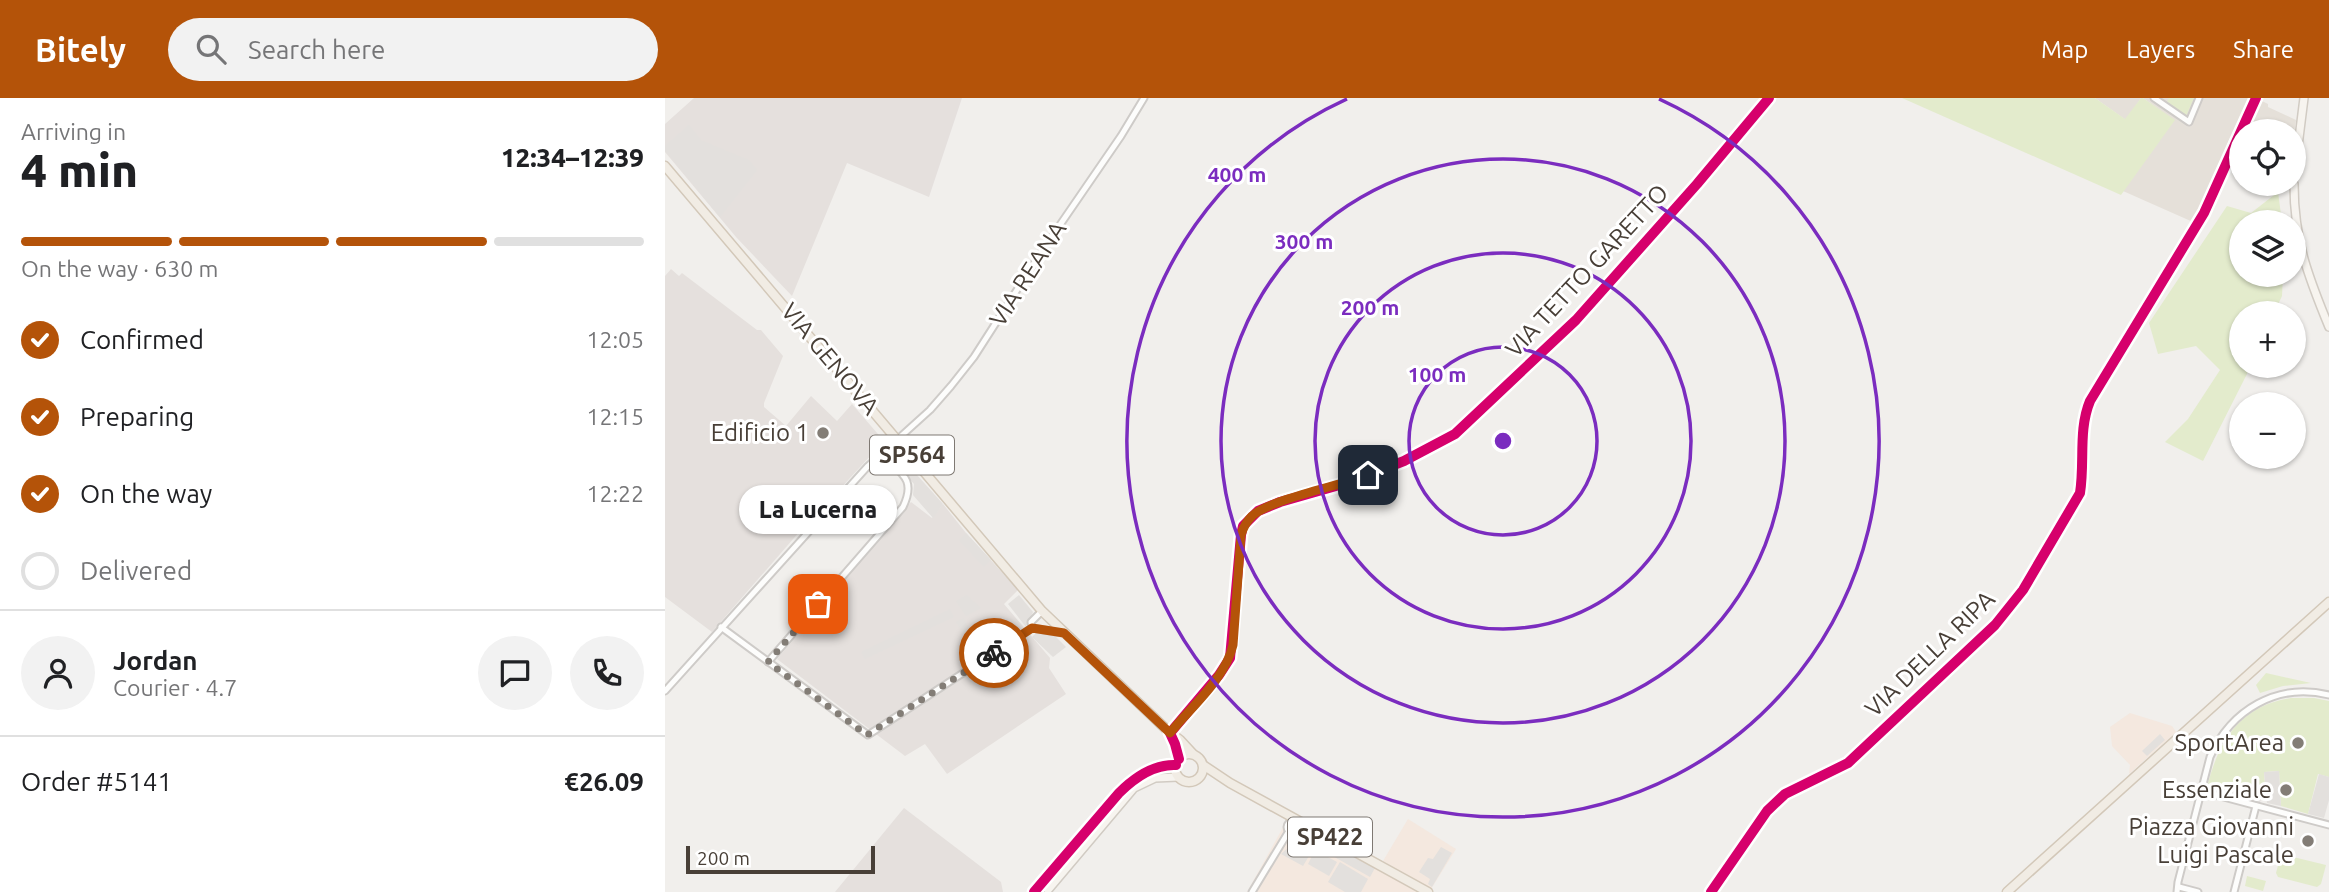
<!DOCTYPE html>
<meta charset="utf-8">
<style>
body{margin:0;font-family:Ubuntu,sans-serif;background:#f2f2f2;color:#202124;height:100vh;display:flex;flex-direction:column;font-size:26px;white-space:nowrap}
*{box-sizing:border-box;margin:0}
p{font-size:23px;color:#757577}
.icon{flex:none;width:38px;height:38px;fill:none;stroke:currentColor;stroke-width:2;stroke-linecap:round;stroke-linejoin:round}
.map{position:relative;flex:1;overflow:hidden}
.details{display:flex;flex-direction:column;background:#fff;width:665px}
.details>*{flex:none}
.fabs{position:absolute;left:1564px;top:21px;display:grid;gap:14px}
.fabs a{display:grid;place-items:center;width:77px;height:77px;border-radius:50%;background:#fff;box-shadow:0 2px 5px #0004;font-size:35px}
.scale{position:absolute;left:21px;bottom:18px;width:189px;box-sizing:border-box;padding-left:7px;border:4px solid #483f37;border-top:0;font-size:19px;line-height:24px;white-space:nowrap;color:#483f37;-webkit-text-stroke:5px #fff;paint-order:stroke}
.pin{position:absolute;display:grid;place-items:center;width:60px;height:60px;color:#fff;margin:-30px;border-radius:14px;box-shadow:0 4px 10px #0006}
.courier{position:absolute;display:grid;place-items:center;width:70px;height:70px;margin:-35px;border:5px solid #b45309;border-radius:50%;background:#fff;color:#222;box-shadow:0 2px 9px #0007}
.bubble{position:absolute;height:49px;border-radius:24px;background:#fff;box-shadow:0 2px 5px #0004;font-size:23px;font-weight:800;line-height:49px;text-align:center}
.head em{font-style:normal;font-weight:800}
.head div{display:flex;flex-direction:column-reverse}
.head{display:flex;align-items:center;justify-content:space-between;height:119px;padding:0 21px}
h1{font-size:46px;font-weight:800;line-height:52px}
.bar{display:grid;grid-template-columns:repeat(4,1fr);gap:10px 7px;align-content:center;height:84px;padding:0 21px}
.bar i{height:9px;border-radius:5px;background:#e0e0e0}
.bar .on{background:#b45309}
.bar p{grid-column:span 4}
.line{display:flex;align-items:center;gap:18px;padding:0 21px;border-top:2px solid #e0e0e0}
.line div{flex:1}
.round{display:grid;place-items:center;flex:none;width:74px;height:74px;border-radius:37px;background:#f2f2f2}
ol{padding:0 21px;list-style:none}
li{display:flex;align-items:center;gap:21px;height:77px}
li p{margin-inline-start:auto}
li .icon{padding:7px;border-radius:50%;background:#b45309;color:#fff;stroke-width:4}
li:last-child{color:#757577}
li i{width:38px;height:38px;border:4px solid #e0e0e0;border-radius:50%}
header{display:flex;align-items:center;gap:42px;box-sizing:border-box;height:98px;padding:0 35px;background:#b45309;color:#fff}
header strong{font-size:33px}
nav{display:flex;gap:38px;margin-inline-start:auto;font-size:24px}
.search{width:490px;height:63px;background:#f2f2f2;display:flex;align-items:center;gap:18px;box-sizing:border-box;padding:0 24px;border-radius:38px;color:#757577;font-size:26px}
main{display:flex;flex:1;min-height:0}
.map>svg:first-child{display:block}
</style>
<header>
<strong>Bitely</strong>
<div class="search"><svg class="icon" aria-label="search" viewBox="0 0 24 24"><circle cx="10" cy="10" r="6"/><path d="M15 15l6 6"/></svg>Search here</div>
<nav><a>Map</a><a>Layers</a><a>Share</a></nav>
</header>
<main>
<section class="details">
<div class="head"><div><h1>4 min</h1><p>Arriving in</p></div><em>12:34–12:39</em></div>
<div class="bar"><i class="on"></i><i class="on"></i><i class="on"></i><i></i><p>On the way · 630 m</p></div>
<ol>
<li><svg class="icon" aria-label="check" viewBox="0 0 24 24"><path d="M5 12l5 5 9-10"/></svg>Confirmed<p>12:05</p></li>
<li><svg class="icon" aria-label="check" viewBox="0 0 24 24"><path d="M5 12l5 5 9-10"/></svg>Preparing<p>12:15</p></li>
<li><svg class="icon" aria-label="check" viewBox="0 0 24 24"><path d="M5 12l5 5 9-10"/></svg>On the way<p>12:22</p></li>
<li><i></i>Delivered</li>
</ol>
<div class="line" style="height:126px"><a class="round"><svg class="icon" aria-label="person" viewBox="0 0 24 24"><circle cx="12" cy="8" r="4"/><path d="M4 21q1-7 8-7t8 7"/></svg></a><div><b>Jordan</b><p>Courier · 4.7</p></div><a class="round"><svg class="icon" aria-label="chat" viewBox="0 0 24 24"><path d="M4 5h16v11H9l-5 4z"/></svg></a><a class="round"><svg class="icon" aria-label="phone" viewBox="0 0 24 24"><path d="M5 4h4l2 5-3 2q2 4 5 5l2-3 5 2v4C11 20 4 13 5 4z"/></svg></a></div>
<div class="line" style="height:91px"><div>Order #5141</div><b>€26.09</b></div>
</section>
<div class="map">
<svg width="1664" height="794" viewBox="0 0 1664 794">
<rect width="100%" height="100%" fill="#f1efec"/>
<!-- residential -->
<g fill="#e5e0d9">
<polygon points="1430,0 1476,0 1461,22"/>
<polygon points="1478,0 1595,0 1595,2 1603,6 1603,9 1631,22 1629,36 1629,33 1577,33 1577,58 1575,53 1570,57 1537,128 1458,93 1509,22"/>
</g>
<!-- commercial -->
<g fill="#f4e8df">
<polygon points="1465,615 1507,628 1511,634 1464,676 1465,667 1447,648 1445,629"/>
<polygon points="743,721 791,751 766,791 718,763"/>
<polygon points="625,722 752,794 582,794 621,724"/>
</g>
<!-- industrial -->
<g fill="#e5e0dd">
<polygon points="29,0 297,0 264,99 182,65 127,198 71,139 0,54 0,26"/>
<polygon points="6,171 14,178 17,175 92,232 96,232 118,258 99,305 99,309 121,328 146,298 172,323 187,306 219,343 151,417 142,417 138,422 142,425 47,534 0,499 0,178"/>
<polygon points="246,404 267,420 278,406 301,435 353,492 339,506 385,560 384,570 401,596 282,676 260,646 240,658 112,561"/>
<polygon points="239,710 336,784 338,794 170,794"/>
</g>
<!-- green -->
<g fill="#e3ebcc">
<polygon points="1237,0 1430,0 1460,21 1476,0 1478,0 1510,22 1456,97"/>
<polygon points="1504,0 1529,0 1521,18 1502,4"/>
<polygon points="1613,94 1617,124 1577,124 1577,177 1618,177 1617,198 1609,215 1577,215 1577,268 1586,268 1538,363 1500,344 1523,321 1555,272 1531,248 1493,256 1484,225 1562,108 1586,115"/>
<polygon points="1601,575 1646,585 1618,588 1595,595 1591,587"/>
<path d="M1626,600H1649L1664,603V679L1653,676L1643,716L1616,708L1614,673L1599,674L1601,700L1550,687L1549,691L1542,689C1554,642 1575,608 1626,600Z"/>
<polygon points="1616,756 1661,767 1656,786 1652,789 1613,779 1611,775"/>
<polygon points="1582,778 1601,783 1598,793 1580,788"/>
</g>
<!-- parking -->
<g fill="#e3e0dd">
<polygon points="24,27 36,42 84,62 92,72 55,119 0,52 0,48"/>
<polygon points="243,367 278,406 268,420 248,397 249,386 237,372"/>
<polygon points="301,435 326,462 319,469 294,442"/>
<polygon points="302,497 316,510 301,518 291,503"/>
<polygon points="354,497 368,514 361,529 343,506"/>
<polygon points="285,511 289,519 200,561 196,554"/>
<polygon points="298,520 315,546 308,550 291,524"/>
<polygon points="360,535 363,538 241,618 239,614"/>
<polygon points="371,535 388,536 401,549 388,559 367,539"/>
<polygon points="1495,636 1500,642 1482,658 1477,653"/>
<polygon points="1614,673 1616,708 1602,705 1599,674"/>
<polygon points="1654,676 1664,679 1664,702 1659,720 1643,716"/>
<polygon points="1552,689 1596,700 1595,705 1551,693"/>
<polygon points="637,730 710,770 705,779 632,738"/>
<polygon points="634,748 644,758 638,768 616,756 624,749"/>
<polygon points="776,749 787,755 767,789 763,786 765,781 754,774 763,760 768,761"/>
<polygon points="650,752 672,764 664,778 643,766"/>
<polygon points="675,764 703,781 696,794 680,794 663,784"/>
</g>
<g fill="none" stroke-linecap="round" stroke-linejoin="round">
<defs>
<g id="street">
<polyline points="1489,0 1524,24 1534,0"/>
<polyline points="56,529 203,637 367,530 366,524 377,513"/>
<polyline points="367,530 398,535"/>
<path d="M103,564L238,409C252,380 235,375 216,355"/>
<polyline points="0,593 203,368 265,312 286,288 309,259 375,156 456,38 479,0"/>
<polyline points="505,635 554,577 565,560 576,437 578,428 593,413 615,404 685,384 739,363 790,336 911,222 1032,86 1104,0"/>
<polyline points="1536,693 1664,727"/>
<circle cx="627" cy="729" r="5"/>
<polyline points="1514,789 1533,794"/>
<polyline points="587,794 624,733"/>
<path d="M1046,794L1102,713L1120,696L1183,665L1330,527L1358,492L1415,395C1420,364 1413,332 1425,303L1539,115L1591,0"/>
<path d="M1512,794L1513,784L1545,659C1566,612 1612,584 1664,597"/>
<polyline points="1569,794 1591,708"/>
</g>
<g id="secondary">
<polyline points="1629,80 1639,0"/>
<path d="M1629,86C1629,142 1643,178 1664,229"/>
<polyline points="376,786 467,682 487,672 511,667"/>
<polyline points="383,792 469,690 490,680 513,679"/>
<polyline points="369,794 371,791"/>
</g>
<g id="primary">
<polyline points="0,68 377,513 502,632 515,642 528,656"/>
<polyline points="506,638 514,661"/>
<circle cx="524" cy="670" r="14"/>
<polyline points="538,667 565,685 763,794"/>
<polyline points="1342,794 1664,504"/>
</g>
</defs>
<!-- street casing -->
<use href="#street" stroke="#cecbc8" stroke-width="9"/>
<!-- secondary casing -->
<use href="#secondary" stroke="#d1cbc3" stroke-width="10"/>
<!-- primary casing -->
<use href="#primary" stroke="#d3c8b9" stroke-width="11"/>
<!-- street -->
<use href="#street" stroke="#fdfdfc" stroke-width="5"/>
<!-- secondary -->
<use href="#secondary" stroke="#f7f4ef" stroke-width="7"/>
<!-- primary -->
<use href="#primary" stroke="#f1ece4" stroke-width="8"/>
<defs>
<g id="cycleway">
<polyline points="514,661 510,646 505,635 554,577 565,560 576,437 578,428 593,413 615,404 685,384 739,363 790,336 911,222 1032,86 1104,0"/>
<path d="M369,794L454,695C469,680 488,666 511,667"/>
<path d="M1046,794L1102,713L1120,696L1183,665L1330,527L1358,492L1415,395C1420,364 1413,332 1425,303L1539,115L1591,0"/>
</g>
</defs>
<!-- cycleway casing -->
<use href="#cycleway" stroke="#fff" stroke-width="15"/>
<!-- cycleway -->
<use href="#cycleway" stroke="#d6006c" stroke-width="10"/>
</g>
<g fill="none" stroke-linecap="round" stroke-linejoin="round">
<!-- done -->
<polyline stroke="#837d76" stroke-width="7" stroke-dasharray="0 12.6" points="153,506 103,564 202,637 329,555"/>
<!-- route -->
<path stroke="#b45309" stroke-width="9" d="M329,555L367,530L399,535L505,635C527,608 560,581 568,547L576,437C578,430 581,424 587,418C606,401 674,388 703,377"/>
</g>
<!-- distance rings -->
<g fill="none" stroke="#7b2cbf" stroke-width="3.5">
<circle cx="838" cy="343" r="94"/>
<circle cx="838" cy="343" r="188"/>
<circle cx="838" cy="343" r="282"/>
<path d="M994 1A376 376 0 1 1 682 1"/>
</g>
<!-- markers -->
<g fill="#837d76" stroke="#fff" stroke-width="2.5">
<circle cx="158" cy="335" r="7"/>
<circle cx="1633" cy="645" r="7"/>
<circle cx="1621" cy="692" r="7"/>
<circle cx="1643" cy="743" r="7"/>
</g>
<g text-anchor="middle" stroke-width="6" stroke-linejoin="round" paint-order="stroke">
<!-- shield labels -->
<g fill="#fff" stroke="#7f7973" stroke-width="2">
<rect x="205" y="337.5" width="84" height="39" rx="5"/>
<rect x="623" y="719.5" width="84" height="39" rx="5"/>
</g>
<g font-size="23" font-weight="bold" fill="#483f37">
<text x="247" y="365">SP564</text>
<text x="665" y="747">SP422</text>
</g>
<!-- street labels -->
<g font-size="24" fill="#483f37" stroke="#fff">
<text transform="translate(922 173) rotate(-47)" y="8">VIA TETTO GARETTO</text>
<text transform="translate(363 176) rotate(-57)" y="8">VIA REANA</text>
<text transform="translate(165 261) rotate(50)" y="8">VIA GENOVA</text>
<text transform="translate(1265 556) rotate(-44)" y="8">VIA DELLA RIPA</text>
</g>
<!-- poi labels -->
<g font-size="24" fill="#483f37" stroke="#fff" text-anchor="end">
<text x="144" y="343">Edificio 1</text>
<text x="1619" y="653">SportArea</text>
<text x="1607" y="700">Essenziale</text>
<text x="1629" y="737">Piazza Giovanni<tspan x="1629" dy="28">Luigi Pascale</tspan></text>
</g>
</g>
<circle cx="838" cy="343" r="10" fill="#7b2cbf" stroke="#fff" stroke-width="3.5"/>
<g font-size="21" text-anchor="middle" font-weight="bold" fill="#7b2cbf" stroke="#fff" stroke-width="6" stroke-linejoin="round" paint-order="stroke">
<text x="572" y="84">400 m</text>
<text x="639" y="151">300 m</text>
<text x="705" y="217">200 m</text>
<text x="772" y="284">100 m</text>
</g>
</svg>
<div class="fabs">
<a><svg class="icon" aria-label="locate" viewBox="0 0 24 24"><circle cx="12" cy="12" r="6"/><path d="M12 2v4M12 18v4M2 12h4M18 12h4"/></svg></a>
<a><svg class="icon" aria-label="layers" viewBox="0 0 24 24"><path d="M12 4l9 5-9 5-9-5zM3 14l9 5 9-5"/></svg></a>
<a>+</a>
<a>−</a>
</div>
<div class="scale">200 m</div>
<div class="pin" style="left:153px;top:506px;background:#ea580c"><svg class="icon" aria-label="bag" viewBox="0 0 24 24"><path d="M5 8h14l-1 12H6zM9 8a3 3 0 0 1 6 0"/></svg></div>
<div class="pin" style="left:703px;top:377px;background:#1f2937"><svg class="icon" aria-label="home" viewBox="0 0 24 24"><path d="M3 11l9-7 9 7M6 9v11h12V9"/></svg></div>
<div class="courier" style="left:329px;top:555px"><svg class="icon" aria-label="bike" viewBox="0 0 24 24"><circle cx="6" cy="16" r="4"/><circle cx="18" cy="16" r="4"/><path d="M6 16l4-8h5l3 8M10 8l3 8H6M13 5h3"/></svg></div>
<div class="bubble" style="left:74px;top:387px;width:158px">La Lucerna</div>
</div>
</main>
